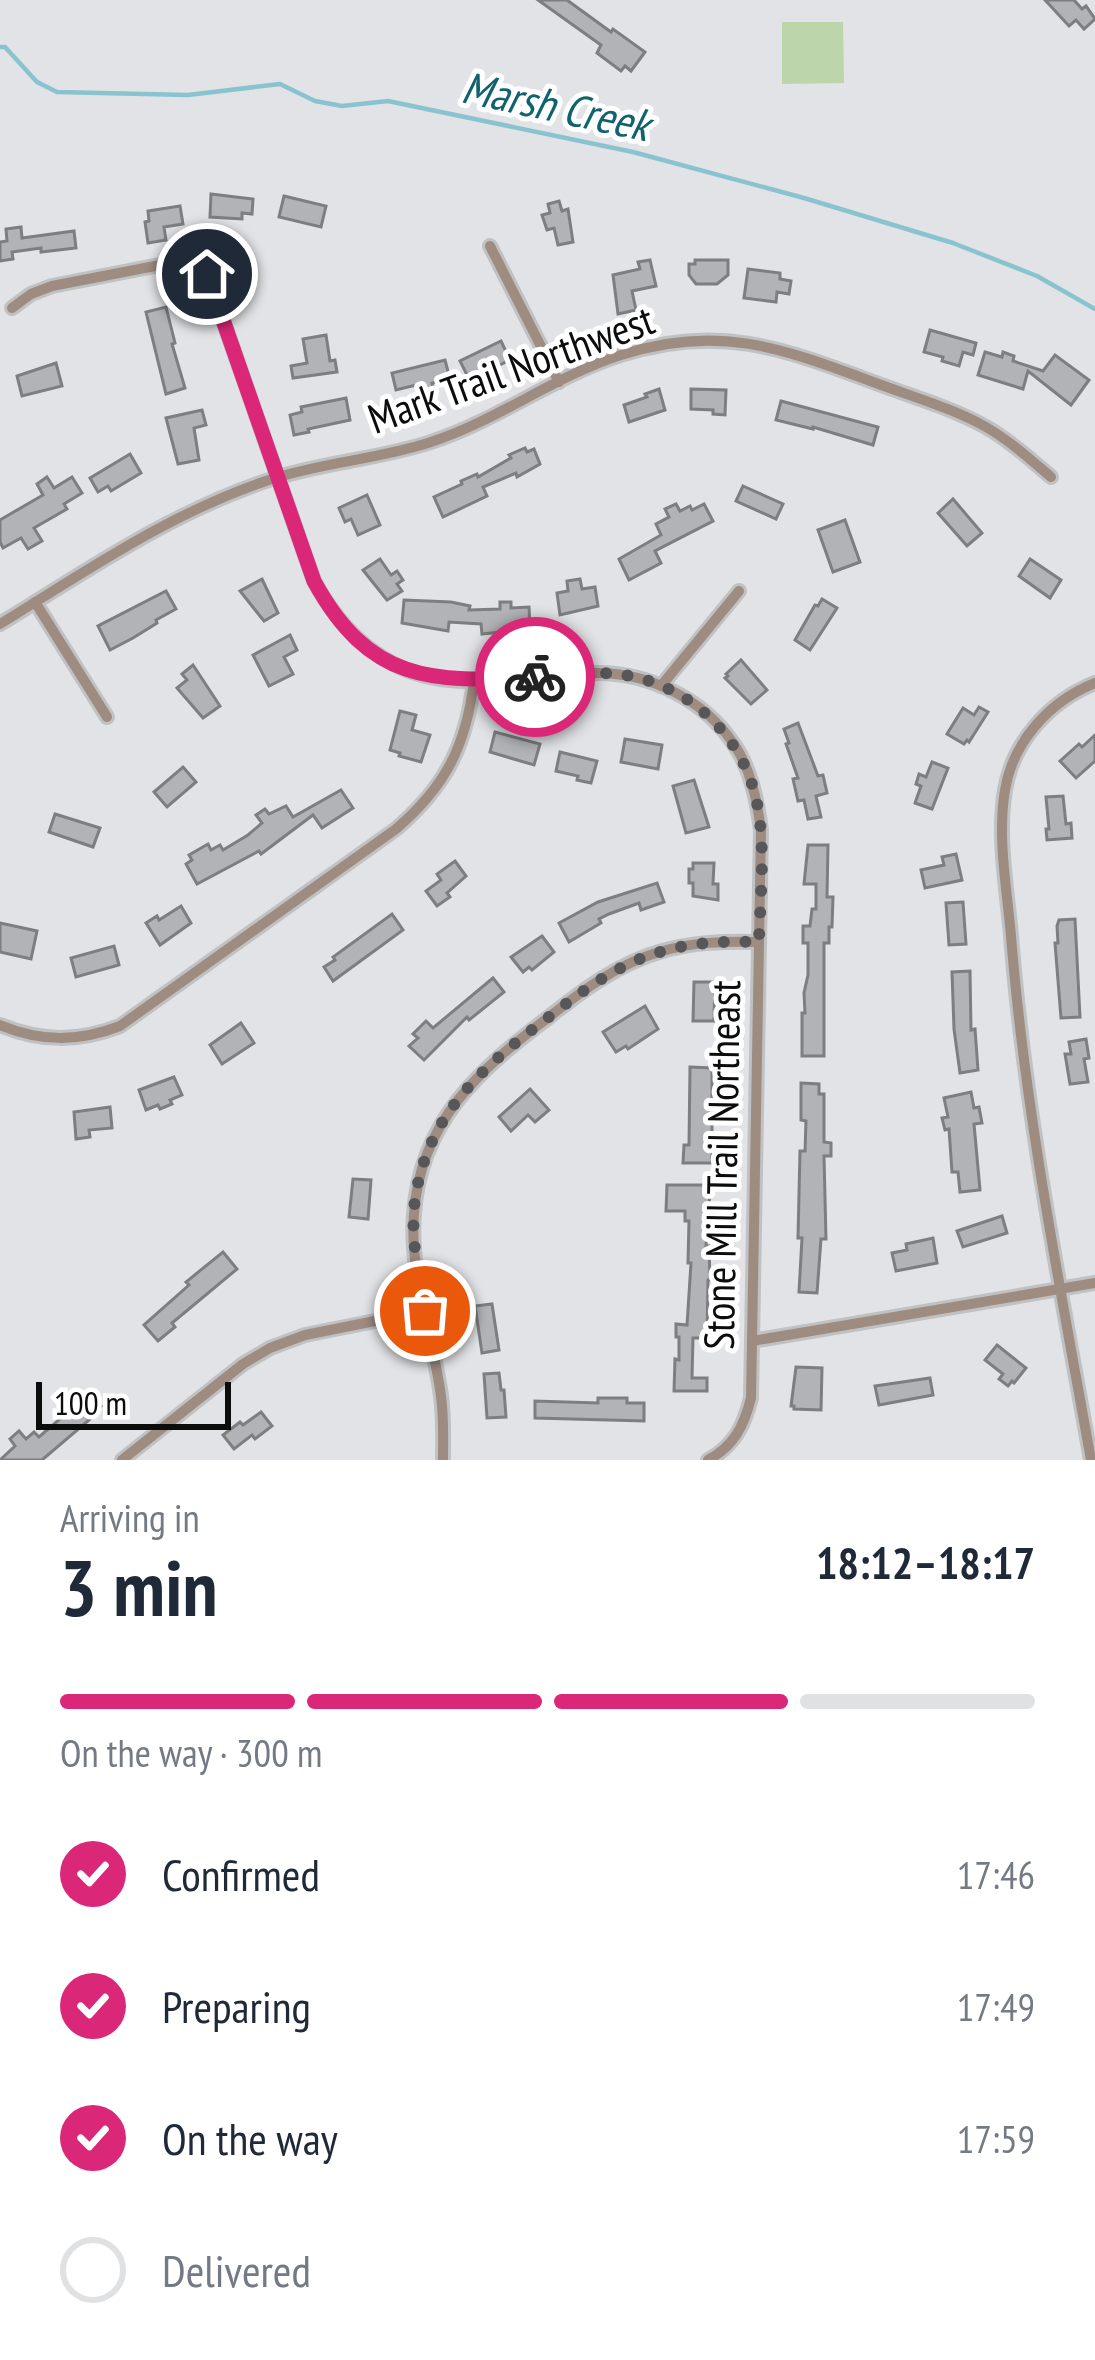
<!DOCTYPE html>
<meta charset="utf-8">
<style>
body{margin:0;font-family:"PT Sans Narrow",sans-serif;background:#f2f2f3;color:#1f2937;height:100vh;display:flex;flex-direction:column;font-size:45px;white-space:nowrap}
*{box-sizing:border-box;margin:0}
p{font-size:39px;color:#747a83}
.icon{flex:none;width:66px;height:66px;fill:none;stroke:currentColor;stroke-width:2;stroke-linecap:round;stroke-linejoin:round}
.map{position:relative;height:1460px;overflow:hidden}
.side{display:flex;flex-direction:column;background:#fff;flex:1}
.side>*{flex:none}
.scale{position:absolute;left:36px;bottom:30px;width:195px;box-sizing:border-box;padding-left:12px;border:6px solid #0c0c0d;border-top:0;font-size:33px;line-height:42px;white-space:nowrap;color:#0c0c0d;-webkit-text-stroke:9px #fff;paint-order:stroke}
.pin{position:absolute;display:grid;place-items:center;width:102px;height:102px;color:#fff;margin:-51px;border:6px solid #fff;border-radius:50%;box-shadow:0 3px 12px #0007}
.courier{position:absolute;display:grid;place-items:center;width:120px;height:120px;margin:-60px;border:9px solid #db2777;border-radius:50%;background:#fff;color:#222;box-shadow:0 3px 15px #0007}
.overview em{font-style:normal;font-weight:800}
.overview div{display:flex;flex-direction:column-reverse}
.overview{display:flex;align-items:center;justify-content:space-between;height:204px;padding:0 60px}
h1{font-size:78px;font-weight:800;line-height:90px}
.bar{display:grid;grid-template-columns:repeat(4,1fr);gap:18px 12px;align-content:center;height:144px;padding:0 60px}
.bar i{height:15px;border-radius:9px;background:#e0e1e3}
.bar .active{background:#db2777}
.bar p{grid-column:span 4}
ol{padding:0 60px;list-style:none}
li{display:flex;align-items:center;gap:36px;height:132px}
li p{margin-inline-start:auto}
li .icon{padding:12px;border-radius:50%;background:#db2777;color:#fff;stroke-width:4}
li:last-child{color:#747a83}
li i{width:66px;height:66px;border:6px solid #e0e1e3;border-radius:50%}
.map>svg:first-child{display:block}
</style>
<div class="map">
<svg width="1095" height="1460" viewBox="0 0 1095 1460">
<rect width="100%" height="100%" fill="#e2e3e6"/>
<!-- green -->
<polygon fill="#bdd5aa" points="843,22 844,83 782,84 782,22"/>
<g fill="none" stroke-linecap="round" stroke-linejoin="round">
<!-- stream -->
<polyline stroke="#88c3cf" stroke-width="4.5" points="0,47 5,47 37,82 57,92 188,95 280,84 315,101 342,106 388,101 633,152 804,198 953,243 1037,276 1095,309"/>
</g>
<!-- building -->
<g fill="#b2b3b6" stroke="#7d7e80" stroke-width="3">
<polygon points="538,0 567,0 611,32 613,29 645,52 631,71 625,66 621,71 597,53 601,45"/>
<polygon points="1045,0 1074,0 1082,9 1086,6 1095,19 1084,29 1076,20 1069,26"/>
<polygon points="211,194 253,199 252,214 242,213 242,219 210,217"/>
<polygon points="284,196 326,206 321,227 279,217"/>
<polygon points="559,201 562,211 568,209 573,242 558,245 554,228 547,230 542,215 550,213 548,204"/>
<polygon points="180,206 183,224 164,227 166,240 148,243 145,222 149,221 148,211"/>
<polygon points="21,227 22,238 74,231 76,248 41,252 41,248 12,252 13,259 0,261 0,242 7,241 6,229"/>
<polygon points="650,260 656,286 632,291 636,310 618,314 613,275 640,269 638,262"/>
<polygon points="695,260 728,260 728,275 717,284 696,284 689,275 689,264 695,264"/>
<polygon points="748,269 780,273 780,279 791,281 789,294 777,292 776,302 744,298"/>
<polygon points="166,307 175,343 172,344 185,388 166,394 146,312"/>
<polygon points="930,330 976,343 973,355 963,352 959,366 942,361 943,357 924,352"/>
<polygon points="326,335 330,361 335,360 337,372 293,378 291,366 307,363 303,339"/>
<polygon points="501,341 510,360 469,379 460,361"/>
<polygon points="985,352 1002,357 1003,352 1014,356 1013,361 1043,371 1055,355 1089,380 1071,405 1028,371 1023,389 978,375"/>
<polygon points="445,360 450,379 432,383 434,390 419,394 416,385 396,390 392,373"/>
<polygon points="56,363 62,386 22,396 17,376"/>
<polygon points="659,389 665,410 629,422 624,405 647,397 645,394"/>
<polygon points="691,389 726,390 725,415 713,414 713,410 691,409"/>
<polygon points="346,398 350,420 308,429 309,432 294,435 290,415 302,412 301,407"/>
<polygon points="781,401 878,427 873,445 813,427 813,429 776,420"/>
<polygon points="202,410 206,425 194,428 199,460 178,464 166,418"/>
<polygon points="525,448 527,452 534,449 540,464 517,477 516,473 483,487 487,496 443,517 434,497 462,484 461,481 477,474 478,477 511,458 509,455"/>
<polygon points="130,454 141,473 111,491 108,486 98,492 90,478"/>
<polygon points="47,477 54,488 72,477 82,493 64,504 67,509 34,528 42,541 28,549 21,538 3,548 0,542 0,520 43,495 37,484"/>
<polygon points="743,486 783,504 776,519 736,501"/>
<polygon points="367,495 380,525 358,535 351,519 345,522 339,508"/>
<polygon points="953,499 982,533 967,546 938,513"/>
<polygon points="676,504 680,511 690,506 692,510 704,504 713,521 655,551 661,563 629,580 619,559 661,535 656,524 669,517 665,509"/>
<polygon points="845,520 860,562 833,572 818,530"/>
<polygon points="380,559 391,575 397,571 403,580 397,584 402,591 387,600 363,570"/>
<polygon points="1030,559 1061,580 1050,598 1019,576"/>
<polygon points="262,579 278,613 264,621 240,591"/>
<polygon points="580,579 582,589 595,587 598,606 560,615 557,593 568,591 567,581"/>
<polygon points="166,591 176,609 156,620 157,623 133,638 110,650 98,626"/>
<polygon points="822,599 837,608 810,650 795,640 815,605 818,606"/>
<polygon points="404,600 451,602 470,606 469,610 500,609 500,602 511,602 511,608 529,607 530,629 482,634 481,624 449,622 448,631 402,623"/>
<polygon points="290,635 297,650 284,657 293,674 269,686 253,655"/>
<polygon points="741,660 767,690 751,704 725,678 728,676 726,674"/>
<polygon points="193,665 220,706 203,718 177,688 187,680 182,674"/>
<polygon points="979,707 988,712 969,742 967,740 964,744 947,734 963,708 974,715"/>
<polygon points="400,711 416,715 412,730 430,735 421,762 399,756 400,753 390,750"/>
<polygon points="798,723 818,776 823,775 827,793 816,796 821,817 808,819 804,800 798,801 793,779 798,778 786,744 789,743 784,729"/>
<polygon points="495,732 540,744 534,765 490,752"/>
<polygon points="1095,735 1095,761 1076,778 1060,761 1079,744 1082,747"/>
<polygon points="625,739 662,745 658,769 621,762"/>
<polygon points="560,752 597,761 591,783 577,780 578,776 556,771"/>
<polygon points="932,762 948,768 932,809 915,803 921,786 916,784 919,774 926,777"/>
<polygon points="183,767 196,782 167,807 154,792"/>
<polygon points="694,780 709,827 686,833 673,786"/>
<polygon points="341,790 353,808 322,828 313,815 261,854 259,851 197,884 186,864 192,860 189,855 208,844 211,850 220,845 223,850 248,835 262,823 256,815 265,809 269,814 286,806 293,817"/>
<polygon points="1063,796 1066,824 1071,823 1072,838 1047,840 1046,829 1049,829 1046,797"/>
<polygon points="55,814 100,828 93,847 49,832"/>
<polygon points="808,845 828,845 827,897 833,897 832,927 829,927 829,943 824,943 824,1056 802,1056 802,1013 805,1013 804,993 808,975 808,943 803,943 803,926 810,926 812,909 816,909 816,884 804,884"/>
<polygon points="956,854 962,880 925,888 921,870 944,865 942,857"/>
<polygon points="455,861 466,876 447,893 450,897 437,906 426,891 441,880 437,874"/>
<polygon points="693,863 714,863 713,884 718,884 718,900 693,896 693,883 689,883 689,869 693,869"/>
<polygon points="657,883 664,902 641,910 639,903 609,914 599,919 601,923 569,942 559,923 598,902"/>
<polygon points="963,902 966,944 949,945 946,903"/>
<polygon points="181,906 191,923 160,945 146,923 157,916 159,920"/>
<polygon points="392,914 403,930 333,981 324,967 335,960 333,957"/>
<polygon points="1075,919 1080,1017 1061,1018 1055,943 1058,943 1057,926 1059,920"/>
<polygon points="0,923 37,931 31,959 0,952"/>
<polygon points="542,936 554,952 532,970 529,967 523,972 511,957"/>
<polygon points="114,946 119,965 76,977 71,958"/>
<polygon points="970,971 971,1030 975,1029 978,1070 960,1073 954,1029 952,972"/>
<polygon points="493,978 504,992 469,1020 467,1017 424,1060 409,1046 418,1038 413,1034 426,1021 433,1028"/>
<polygon points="694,982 715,982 714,1021 693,1021"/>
<polygon points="645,1006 658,1029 628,1049 626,1046 616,1052 603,1032"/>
<polygon points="241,1023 254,1043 222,1064 210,1045"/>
<polygon points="1086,1039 1089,1058 1084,1059 1088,1082 1070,1084 1065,1054 1071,1054 1069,1042"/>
<polygon points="690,1067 712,1068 712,1163 683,1163 684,1145 689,1145"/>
<polygon points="174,1077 182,1095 170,1100 172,1104 160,1109 158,1105 146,1110 139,1090"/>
<polygon points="801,1083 819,1084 819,1094 824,1094 824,1142 831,1143 831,1156 824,1156 826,1239 821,1239 817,1293 799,1292 802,1238 798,1238 800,1151 805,1151 806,1121 801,1120"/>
<polygon points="530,1089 549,1110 535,1122 528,1115 511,1131 499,1117"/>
<polygon points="971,1092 974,1108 979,1107 982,1123 974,1124 980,1190 960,1192 958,1172 952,1172 949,1129 945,1130 942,1118 948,1117 944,1098"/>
<polygon points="110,1107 112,1128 89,1130 90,1137 76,1139 74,1112"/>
<polygon points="353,1179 371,1180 368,1219 349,1217"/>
<polygon points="667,1185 706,1185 706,1192 710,1192 706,1246 709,1246 710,1280 708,1280 707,1338 693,1338 692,1378 707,1378 707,1391 674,1391 675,1359 679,1360 679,1337 676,1337 676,1324 687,1325 691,1263 688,1263 689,1221 685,1221 685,1211 666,1211"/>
<polygon points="1002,1216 1007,1233 963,1247 957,1231"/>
<polygon points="933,1238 937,1263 896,1271 892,1253 907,1250 906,1244"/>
<polygon points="223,1252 237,1269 172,1323 175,1327 158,1341 144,1325 189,1285 186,1282"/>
<polygon points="492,1304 499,1350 482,1353 475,1306"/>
<polygon points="997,1345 1026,1368 1014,1383 1012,1381 1008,1386 999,1379 1003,1374 985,1360"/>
<polygon points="796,1367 822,1368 821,1410 794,1409 794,1406 791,1406"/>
<polygon points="499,1373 501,1390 504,1390 506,1417 487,1418 484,1374"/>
<polygon points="930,1378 933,1395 879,1405 875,1386"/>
<polygon points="90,1393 101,1406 93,1413 95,1415 42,1460 0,1460 15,1446 10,1439 19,1431 26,1439 34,1432 39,1437"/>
<polygon points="598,1398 627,1398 627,1403 644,1403 644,1421 535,1418 535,1401 598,1403"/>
<polygon points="261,1412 272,1426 255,1439 252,1435 234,1449 223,1435 240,1422 243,1425"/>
</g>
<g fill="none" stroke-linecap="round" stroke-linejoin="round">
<defs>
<g id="street">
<polyline points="490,246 559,382"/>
<path d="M12,308L31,294L52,286L201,257L314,581C341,631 383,671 441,679C493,686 546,674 598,673C650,673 704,700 733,743C751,768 757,801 761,830L751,1398C744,1426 734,1446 708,1460"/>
<polyline points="35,602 107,717"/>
<path d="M0,624C88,570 173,511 272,479C324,462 380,459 431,442C498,420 555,376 621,355C720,323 784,349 876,383C913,397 952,408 986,427C1010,441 1030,459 1051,477"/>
<polyline points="661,686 739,591"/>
<path d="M0,1025C41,1042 79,1042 120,1026L396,829C446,786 466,746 474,681"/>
<polyline points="752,1341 1095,1283"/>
<polyline points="122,1460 243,1364 270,1348 305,1335 425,1311"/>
<path d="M443,1460C443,1439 444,1417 441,1396C433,1336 409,1274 414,1214C420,1121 480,1069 549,1017C583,990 618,964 659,952C692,942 725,941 759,942"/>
<path d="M1091,1460C1060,1286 1025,1112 1011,936C1007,889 997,837 1005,790C1013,741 1050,701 1095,683"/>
</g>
</defs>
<!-- street casing -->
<use href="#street" stroke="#c0c1c3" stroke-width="16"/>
<!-- street -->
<use href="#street" stroke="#9f8c81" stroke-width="10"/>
</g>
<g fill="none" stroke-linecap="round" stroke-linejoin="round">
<!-- done -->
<path stroke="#575759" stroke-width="12" stroke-dasharray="0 21.6" d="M425,1311C418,1271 409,1233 416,1193C431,1109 487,1064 550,1016C584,990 618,964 660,952C693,942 725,941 759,942C760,897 766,848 757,803C742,729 677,673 599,673C578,673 556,676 535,677"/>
<!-- route -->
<path stroke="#db2777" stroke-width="15" d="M207,274L314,581C369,682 431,683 535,677"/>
</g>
<g text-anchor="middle" stroke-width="10" stroke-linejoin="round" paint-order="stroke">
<!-- street labels -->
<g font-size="42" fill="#0c0c0d" stroke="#fff">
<text transform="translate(511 369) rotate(-20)" y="15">Mark Trail Northwest</text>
<text transform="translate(722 1165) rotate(-89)" y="15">Stone Mill Trail Northeast</text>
</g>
<!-- water labels -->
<g font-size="45" font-style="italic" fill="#10626f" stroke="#fff">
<text transform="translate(556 106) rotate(12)" y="16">Marsh Creek</text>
</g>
</g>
</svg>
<div class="scale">100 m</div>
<div class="pin" style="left:425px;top:1311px;background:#ea580c"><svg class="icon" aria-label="bag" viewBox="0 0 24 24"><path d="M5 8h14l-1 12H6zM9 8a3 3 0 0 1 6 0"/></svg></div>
<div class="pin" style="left:207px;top:274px;background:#1f2937"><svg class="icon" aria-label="home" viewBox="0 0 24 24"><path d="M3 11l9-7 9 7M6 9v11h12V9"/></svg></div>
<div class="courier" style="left:535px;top:677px"><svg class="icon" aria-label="bike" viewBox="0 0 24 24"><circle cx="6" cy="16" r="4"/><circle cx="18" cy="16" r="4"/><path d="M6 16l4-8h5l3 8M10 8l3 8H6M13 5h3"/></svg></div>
</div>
<section class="side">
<div class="overview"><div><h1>3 min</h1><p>Arriving in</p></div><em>18:12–18:17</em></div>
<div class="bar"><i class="active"></i><i class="active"></i><i class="active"></i><i></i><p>On the way · 300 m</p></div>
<ol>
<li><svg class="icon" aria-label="check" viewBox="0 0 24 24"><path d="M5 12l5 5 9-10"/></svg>Confirmed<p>17:46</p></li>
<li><svg class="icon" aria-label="check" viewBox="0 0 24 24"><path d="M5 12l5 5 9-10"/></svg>Preparing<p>17:49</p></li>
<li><svg class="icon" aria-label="check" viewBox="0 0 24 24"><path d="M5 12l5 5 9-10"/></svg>On the way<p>17:59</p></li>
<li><i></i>Delivered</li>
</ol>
</section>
